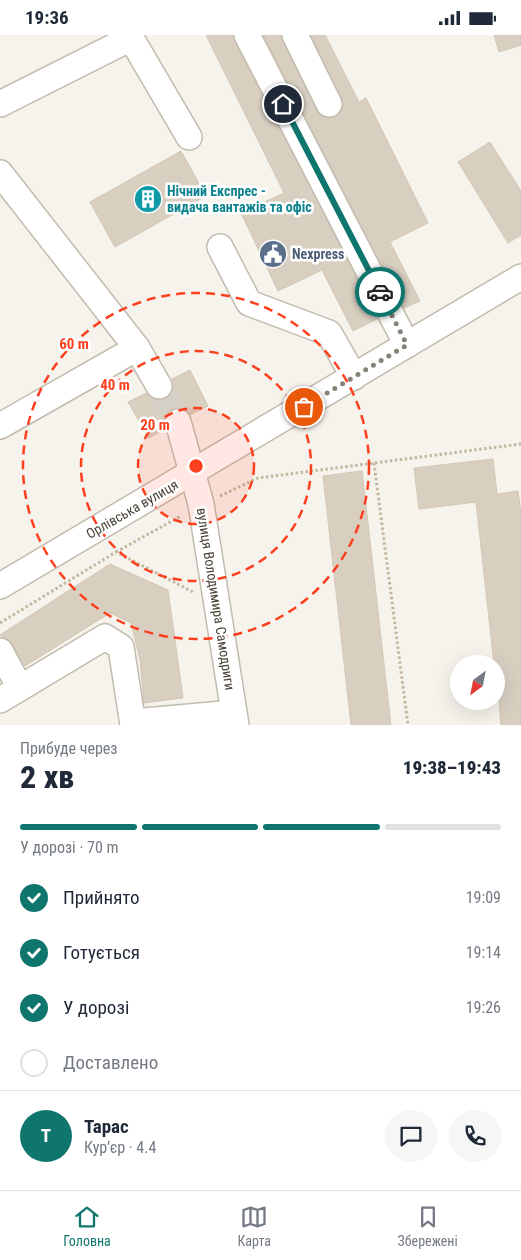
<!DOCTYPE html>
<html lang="uk">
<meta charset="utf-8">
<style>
body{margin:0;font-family:"Roboto Condensed",sans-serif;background:#f6f6f7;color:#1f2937;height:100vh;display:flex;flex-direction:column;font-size:19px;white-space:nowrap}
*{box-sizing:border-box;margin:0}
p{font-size:16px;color:#747a83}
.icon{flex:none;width:28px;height:28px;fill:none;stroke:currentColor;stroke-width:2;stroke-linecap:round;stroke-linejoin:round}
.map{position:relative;height:690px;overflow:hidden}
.details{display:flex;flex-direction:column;background:#fff;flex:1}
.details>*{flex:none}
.needle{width:32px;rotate:212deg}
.buttons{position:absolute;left:450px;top:620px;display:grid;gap:10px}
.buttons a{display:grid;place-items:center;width:55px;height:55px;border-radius:50%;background:#fff;box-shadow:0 5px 20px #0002;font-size:25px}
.pin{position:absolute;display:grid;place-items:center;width:42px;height:42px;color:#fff;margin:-21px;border:2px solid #fff;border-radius:50%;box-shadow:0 1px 5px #0007}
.courier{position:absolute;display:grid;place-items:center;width:50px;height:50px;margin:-25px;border:4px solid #0f766e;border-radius:50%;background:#fff;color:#222;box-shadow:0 1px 6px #0007}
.overview em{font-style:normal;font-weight:800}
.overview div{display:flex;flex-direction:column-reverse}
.overview{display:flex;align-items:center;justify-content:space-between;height:85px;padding:0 20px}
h1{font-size:32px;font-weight:800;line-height:38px}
.bar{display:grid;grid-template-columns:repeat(4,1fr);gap:8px 5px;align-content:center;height:60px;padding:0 20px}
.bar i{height:6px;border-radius:4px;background:#e0e1e3}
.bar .on{background:#0f766e}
.bar p{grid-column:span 4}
.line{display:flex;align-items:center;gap:12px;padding:0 20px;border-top:1px solid #e0e1e3}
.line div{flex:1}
.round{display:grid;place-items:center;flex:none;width:52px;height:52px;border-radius:26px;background:#f6f6f7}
ol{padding:0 20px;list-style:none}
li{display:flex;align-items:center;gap:15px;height:55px}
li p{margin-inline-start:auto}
li .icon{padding:5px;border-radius:50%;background:#0f766e;color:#fff;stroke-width:4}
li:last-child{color:#747a83}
li i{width:28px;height:28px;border:2px solid #e0e1e3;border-radius:50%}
.status{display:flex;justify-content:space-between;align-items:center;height:35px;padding:0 25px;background:#fff;direction:ltr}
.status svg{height:14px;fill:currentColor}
.tab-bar{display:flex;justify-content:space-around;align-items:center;height:70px;border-top:1px solid #e0e1e3;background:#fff;font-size:14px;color:#747a83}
.tab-bar a{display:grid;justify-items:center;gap:2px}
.tab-bar .on{color:#0f766e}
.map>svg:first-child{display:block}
</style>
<div class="status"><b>19:36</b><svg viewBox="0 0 49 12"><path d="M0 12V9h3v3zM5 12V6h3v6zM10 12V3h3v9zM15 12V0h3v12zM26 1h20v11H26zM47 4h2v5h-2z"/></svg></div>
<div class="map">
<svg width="521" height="690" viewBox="0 0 521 690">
<rect width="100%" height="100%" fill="#f6f3ec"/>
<!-- building -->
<g fill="#d8cfc1" stroke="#d3c7b4">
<polygon points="206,0 233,0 377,284 353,296 322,235 278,256 241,178 284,158"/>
<polygon points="263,0 281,0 316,75 321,81 329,83 336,82 341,77 343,69 311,0 325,0 359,67 366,63 428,188 390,207 420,266 404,273"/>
<polygon points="494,0 521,0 521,10 499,17"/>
<polygon points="490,107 521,156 521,200 508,208 458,127"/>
<polygon points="181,116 206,161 115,212 90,167"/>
<polygon points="190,335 208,371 190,380 182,373 174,373 164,383 165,394 149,403 128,367 146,358 152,364 166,364 172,358 172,344"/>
<polygon points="493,424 497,459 518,456 521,478 521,690 501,690 496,629 494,629 476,467 419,474 414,433"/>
<polygon points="362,436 391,690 351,690 323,441"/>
<polygon points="110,529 168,555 183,663 144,668 140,625 131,588 110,578 25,631 12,609 0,600"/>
</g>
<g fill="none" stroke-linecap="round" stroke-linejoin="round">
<!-- minor-tunnel -->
<polyline stroke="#d4d0c8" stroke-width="25" stroke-dasharray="25 12" stroke-linecap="butt" points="159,351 178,387"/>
<defs>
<g id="minor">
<polyline points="247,0 407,310"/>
<polyline points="295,0 329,69"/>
<polyline points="0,69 131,3 189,102"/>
<polyline points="0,138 137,313"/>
<polyline points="220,212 249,268 329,298 354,342"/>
<polyline points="178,387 201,469 236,690"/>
<polyline points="0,391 137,313 159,351"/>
<polyline points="0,551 521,242"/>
<polyline points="0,616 20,653 0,665"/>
<polyline points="20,653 105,602 121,612 133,690"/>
<polyline points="133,687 234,678"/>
</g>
</defs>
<!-- minor casing -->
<use href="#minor" stroke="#c2bbae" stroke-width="28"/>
<!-- path -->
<g stroke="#c4b79f" stroke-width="3" stroke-dasharray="2.5 2.5" stroke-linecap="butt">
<polyline points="374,428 408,690"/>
<polyline points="220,461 258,443 521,409"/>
<polyline points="116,517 181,481"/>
<polyline points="0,588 116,517 193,557"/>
</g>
<!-- minor -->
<use href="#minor" stroke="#fff" stroke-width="25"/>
</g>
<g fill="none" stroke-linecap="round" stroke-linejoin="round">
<!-- done -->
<polyline stroke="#878178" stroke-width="5" stroke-dasharray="0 9" points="304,372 407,310 380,257"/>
<!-- route -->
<polyline stroke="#0f766e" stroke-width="6" points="283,69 380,257"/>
</g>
<!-- distance rings -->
<circle cx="196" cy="431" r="58" fill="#fc3f1d" fill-opacity=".12"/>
<g fill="none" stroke="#fc3f1d" stroke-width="2.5" stroke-dasharray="9 6">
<circle cx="196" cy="431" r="58"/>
<circle cx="196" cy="431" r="115"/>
<circle cx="196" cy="431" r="173"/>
</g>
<!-- icons -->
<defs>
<symbol id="building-disc" viewBox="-11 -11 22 22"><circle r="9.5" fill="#0f9aa8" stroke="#fff"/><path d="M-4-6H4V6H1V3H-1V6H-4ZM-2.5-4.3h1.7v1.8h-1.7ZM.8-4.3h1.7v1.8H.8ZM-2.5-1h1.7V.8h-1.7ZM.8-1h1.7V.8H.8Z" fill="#fff"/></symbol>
<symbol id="civic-disc" viewBox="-11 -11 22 22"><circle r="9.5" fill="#5c6f8a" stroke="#fff"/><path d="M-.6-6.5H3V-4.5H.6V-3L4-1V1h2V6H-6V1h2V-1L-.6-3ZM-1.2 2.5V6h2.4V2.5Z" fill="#fff"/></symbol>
</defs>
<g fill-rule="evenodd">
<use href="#building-disc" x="132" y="148" width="32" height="32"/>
<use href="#civic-disc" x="257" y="203" width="32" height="32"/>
</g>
<g text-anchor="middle" stroke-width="5" stroke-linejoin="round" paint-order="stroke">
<!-- culture labels -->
<g font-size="14" font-weight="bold" fill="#0d838f" stroke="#fff" text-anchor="start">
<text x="167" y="161">Нічний Експрес -<tspan x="167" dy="16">видача вантажів та офіс</tspan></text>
</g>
<!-- service labels -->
<g font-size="14" font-weight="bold" fill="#4e5e75" stroke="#fff" text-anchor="start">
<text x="292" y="224">Nexpress</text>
</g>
<!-- street labels -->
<g font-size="14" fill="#4b4439" stroke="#fff">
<text transform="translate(132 474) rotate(-30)" y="5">Орлівська вулиця</text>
<text transform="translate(216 564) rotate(81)" y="5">вулиця Володимира Самодриги</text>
</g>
</g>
<circle cx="196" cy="431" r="8" fill="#fc3f1d" stroke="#fff" stroke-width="2.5"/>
<g font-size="15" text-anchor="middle" font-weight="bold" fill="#fc3f1d" stroke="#fff" stroke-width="5" stroke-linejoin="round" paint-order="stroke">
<text x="74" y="314">60 m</text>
<text x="115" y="355">40 m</text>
<text x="155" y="395">20 m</text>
</g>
</svg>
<div class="buttons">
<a><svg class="needle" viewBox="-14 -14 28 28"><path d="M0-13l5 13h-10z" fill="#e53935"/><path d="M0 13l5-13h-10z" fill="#747a83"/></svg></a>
</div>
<div class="pin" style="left:304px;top:372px;background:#ea580c"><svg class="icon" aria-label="bag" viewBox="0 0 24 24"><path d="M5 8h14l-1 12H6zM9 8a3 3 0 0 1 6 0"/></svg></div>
<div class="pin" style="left:283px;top:69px;background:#1f2937"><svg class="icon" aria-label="home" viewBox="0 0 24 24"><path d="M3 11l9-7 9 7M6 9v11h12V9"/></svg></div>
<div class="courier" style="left:380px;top:257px"><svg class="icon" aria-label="car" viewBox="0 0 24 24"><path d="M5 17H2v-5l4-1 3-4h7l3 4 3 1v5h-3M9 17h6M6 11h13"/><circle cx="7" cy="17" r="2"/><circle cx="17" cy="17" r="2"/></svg></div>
</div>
<section class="details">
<div class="overview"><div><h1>2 хв</h1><p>Прибуде через</p></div><em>19:38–19:43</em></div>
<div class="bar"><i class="on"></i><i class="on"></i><i class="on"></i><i></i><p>У дорозі · 70 m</p></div>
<ol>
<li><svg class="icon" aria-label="check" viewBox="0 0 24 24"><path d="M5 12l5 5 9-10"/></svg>Прийнято<p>19:09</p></li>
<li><svg class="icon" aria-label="check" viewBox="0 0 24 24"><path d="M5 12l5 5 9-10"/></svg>Готується<p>19:14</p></li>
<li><svg class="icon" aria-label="check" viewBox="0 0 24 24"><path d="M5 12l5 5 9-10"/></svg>У дорозі<p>19:26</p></li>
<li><i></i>Доставлено</li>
</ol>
<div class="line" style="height:90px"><b class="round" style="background:#0f766e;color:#fff">Т</b><div><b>Тарас</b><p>Кур’єр · 4.4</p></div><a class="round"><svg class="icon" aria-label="chat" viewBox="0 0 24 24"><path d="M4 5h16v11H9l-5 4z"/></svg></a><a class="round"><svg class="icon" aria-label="phone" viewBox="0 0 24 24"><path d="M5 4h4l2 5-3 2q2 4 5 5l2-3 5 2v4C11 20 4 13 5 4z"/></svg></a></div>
</section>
<nav class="tab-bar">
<a class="on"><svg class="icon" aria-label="home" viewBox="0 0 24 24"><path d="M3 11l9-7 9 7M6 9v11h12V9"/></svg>Головна</a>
<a><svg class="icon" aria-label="map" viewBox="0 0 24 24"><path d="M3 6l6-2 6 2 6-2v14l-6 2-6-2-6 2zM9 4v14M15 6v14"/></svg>Карта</a>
<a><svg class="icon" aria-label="saved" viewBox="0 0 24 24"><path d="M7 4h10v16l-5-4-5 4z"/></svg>Збережені</a>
</nav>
